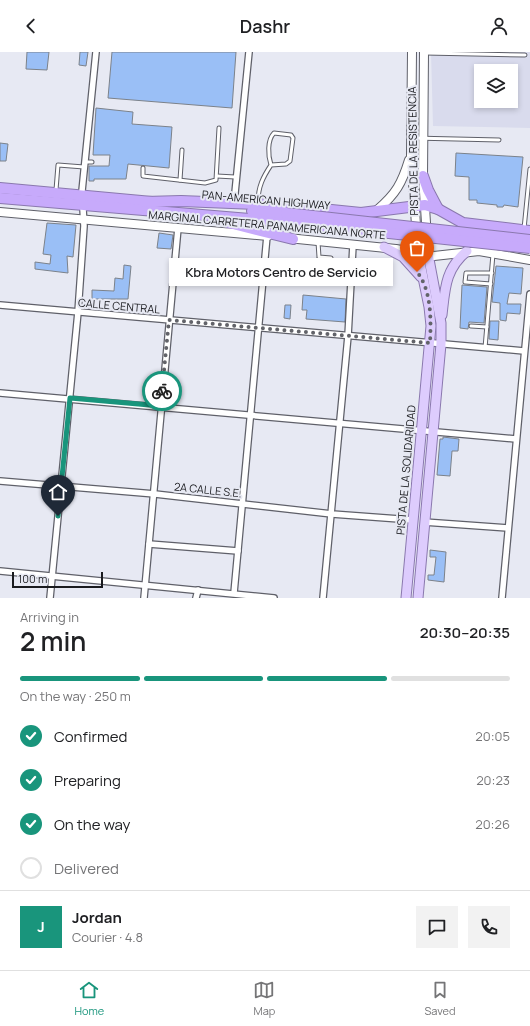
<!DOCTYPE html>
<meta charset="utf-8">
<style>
body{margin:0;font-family:Manrope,sans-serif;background:#f2f2f2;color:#202124;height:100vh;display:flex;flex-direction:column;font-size:15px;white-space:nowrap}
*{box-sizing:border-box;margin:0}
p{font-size:13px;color:#757577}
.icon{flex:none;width:22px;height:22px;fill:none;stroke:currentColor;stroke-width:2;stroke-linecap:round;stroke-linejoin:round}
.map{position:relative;height:546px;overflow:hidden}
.side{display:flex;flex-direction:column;background:#fff;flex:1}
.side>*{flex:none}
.buttons{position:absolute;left:474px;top:12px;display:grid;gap:8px}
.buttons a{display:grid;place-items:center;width:44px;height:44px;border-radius:0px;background:#fff;box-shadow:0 2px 6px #0003;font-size:20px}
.scale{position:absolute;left:12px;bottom:10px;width:91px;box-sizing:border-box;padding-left:4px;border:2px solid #1a1b1f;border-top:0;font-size:11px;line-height:14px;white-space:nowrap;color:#1a1b1f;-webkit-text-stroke:3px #e7e9f3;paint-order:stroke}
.pin{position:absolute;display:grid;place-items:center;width:34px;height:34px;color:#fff;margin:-41px -17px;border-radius:50% 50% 50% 0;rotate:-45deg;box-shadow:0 0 4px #0007}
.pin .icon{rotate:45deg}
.courier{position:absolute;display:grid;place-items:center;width:40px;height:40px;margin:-20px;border:3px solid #19957c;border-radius:50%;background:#fff;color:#222;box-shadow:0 1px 5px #0007}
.bubble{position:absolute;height:28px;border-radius:0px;background:#fff;box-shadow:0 2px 6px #0003;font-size:13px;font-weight:600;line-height:28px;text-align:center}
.summary em{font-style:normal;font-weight:600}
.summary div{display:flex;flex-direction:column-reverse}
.summary{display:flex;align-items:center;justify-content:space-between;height:68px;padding:0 20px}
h1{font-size:26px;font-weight:600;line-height:30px}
.bar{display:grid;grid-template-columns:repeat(4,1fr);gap:6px 4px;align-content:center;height:48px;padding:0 20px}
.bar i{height:5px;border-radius:3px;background:#e0e0e0}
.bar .on{background:#19957c}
.bar p{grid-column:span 4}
.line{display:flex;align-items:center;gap:10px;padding:0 20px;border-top:1px solid #e0e0e0}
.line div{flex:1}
.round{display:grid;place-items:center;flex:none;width:42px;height:42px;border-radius:0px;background:#f2f2f2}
ol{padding:0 20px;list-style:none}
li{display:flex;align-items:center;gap:12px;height:44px}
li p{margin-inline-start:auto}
li .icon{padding:4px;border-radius:50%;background:#19957c;color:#fff;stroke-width:4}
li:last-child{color:#757577}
li i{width:22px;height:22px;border:2px solid #e0e0e0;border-radius:50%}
header{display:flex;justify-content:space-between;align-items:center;height:52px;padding:0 20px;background:#fff;font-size:18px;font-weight:600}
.tabs{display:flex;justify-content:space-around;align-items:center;height:56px;border-top:1px solid #e0e0e0;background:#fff;font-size:11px;color:#757577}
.tabs a{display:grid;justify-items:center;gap:2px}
.tabs .on{color:#19957c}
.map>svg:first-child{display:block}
</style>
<header><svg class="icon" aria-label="back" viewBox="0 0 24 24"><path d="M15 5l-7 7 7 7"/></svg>Dashr<svg class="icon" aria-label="person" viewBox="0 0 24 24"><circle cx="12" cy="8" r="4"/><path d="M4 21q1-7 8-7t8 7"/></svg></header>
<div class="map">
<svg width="530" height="546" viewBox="0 0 530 546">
<rect width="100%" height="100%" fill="#e7e9f3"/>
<!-- built -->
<path fill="#d9dbed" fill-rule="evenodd" d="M431,0H530V76L433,74ZM481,19H511V49H481Z"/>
<!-- building -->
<g fill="#9abff6" stroke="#7c828a">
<polygon points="27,0 49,0 47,18 26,17"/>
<polygon points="80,0 88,0 86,14 79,13"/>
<polygon points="112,0 236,0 232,56 108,46"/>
<polygon points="96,56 133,60 132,72 172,75 169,116 128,112 126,127 94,127 94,129 89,129 89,114 109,114 110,103 93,103"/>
<polygon points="0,91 8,92 6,109 0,109"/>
<polygon points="456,101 523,105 518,155 504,153 503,155 497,155 497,153 477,151 477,148 469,148 469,125 455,124"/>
<polygon points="47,171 76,173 73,205 67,204 68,221 35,217 35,210 50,212 51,203 43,202"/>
<polygon points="159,181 173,183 171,197 157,196"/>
<polygon points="316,206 331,209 334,207 348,207 347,233 315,232 315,228 277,226 278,210 316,212"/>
<polygon points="124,213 131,214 128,247 92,247 92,238 114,239 115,226 123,227"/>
<polygon points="496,214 523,216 521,242 509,241 507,252 521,252 520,262 507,261 506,269 500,268 500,251 492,250"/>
<polygon points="462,233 487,235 484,271 469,270 468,277 460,276"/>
<polygon points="303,243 346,247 345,270 306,267 307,258 302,258"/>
<polygon points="285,253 291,253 290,267 284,266"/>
<polygon points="490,269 499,269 498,288 489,287"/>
<polygon points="443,385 459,387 458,399 452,399 450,424 437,423 440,387 443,387"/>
<polygon points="430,498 446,500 444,530 428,528 428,523 434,523 436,505 430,505"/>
</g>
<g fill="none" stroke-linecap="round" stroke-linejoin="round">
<defs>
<g id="lane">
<polyline points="425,1 525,3"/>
<polyline points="413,86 499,88"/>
<polyline points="85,110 92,110"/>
<polyline points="143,116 143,124 205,131 216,128 219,76"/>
<polyline points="217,124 235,125"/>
<polyline points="180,128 182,98"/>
<polyline points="56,138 58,113 84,115"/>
<path d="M258,150C258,135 263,125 271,113C268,104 267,88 274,81L291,83L293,86L290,109L286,112L271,113"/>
<polyline points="524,177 530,117"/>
<polyline points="318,190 319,205 331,206"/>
<polyline points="491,232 465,230 466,221 492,221"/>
<polyline points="471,274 487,275"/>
<polyline points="485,296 493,202"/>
</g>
<g id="street">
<polyline points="234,151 249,0"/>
<polyline points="0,253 524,299"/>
<polyline points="0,341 516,387"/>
<polyline points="0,429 155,442 332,462 413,468"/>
<polyline points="424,470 508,476"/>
<polyline points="149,492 238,499"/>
<polyline points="0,519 274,546"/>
<polyline points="234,541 267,184"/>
<polyline points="50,546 78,260 84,174 82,139 96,0"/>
<polyline points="144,546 178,176"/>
<polyline points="196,546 198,538"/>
<polyline points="323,546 348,284 353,193"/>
<polyline points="502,546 530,242"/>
</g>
<g id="secondary">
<polyline points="412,0 411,103 418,201"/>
<polyline points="424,0 423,124 428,202"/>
<path d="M377,158C396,142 402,131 409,108"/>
<polyline points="0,160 268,184"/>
<polyline points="288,186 396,197 434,204 479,199 530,208"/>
</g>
<g id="primary">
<polyline points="384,195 403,205 421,225"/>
<path d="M442,263C445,237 445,217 467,199"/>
<polyline points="406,546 431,274 429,255 418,201"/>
<polyline points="418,546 441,292 441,271 428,202"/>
</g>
<g id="highway">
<polyline points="423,124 428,138 438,157"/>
<polyline points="0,136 152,150"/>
<polyline points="0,146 286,170"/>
<polyline points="145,150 181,149 282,153 361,161 425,153 438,157 463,171 530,179"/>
<polyline points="252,159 286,161"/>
<polyline points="229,171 293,187"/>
</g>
</defs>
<!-- lane casing -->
<use href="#lane" stroke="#5f6069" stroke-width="5"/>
<!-- street casing -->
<use href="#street" stroke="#5f6069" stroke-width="8"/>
<!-- secondary casing -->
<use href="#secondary" stroke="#5f6069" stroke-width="10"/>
<!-- primary casing -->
<use href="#primary" stroke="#8a78ae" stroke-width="11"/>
<!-- highway casing -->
<use href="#highway" stroke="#8a78ae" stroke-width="12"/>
<!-- lane -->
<use href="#lane" stroke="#fff" stroke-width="3"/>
<!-- street -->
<use href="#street" stroke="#fff" stroke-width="5.5"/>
<!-- secondary -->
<use href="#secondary" stroke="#fff" stroke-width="8"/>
<!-- primary -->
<use href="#primary" stroke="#ddccfd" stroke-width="9"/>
<!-- highway -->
<use href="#highway" stroke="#c7aafb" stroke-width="10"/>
<defs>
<g id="highway-bridge">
<polyline points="286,161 530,188"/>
<polyline points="286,170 530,196"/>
</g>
</defs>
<!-- highway-bridge casing -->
<use href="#highway-bridge" stroke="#8a78ae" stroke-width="12" stroke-linecap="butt"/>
<!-- highway-bridge -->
<use href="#highway-bridge" stroke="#c7aafb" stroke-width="10"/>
</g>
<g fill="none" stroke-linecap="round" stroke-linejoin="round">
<!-- done -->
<path stroke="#626369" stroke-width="4" stroke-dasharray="0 7.2" d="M162,339L169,268L430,291C431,269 432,239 417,220"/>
<!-- route -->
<polyline stroke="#19957c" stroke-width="5" points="58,464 70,346 161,354 162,339"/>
</g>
<g text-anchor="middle" stroke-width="4" stroke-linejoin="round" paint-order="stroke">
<!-- street labels -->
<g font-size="11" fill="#1a1b1f" stroke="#e7e9f3">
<text transform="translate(413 99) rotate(-91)" y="4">PISTA DE LA RESISTENCIA</text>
<text transform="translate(266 148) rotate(5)" y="4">PAN-AMERICAN HIGHWAY</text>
<text transform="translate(267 173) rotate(5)" y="4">MARGINAL CARRETERA PANAMERICANA NORTE</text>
<text transform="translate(119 254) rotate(5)" y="4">CALLE CENTRAL</text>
<text transform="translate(406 418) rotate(-85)" y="4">PISTA DE LA SOLIDARIDAD</text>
<text transform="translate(208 438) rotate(6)" y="4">2A CALLE S.E.</text>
</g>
</g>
</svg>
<div class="buttons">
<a><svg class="icon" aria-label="layers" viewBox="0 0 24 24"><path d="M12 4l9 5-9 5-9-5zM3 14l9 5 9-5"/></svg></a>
</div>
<div class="scale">100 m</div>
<div class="pin" style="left:417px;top:220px;background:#ea580c"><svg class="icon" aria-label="bag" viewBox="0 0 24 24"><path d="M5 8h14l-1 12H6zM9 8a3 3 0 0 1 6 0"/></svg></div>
<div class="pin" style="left:58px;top:464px;background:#1f2937"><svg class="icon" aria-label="home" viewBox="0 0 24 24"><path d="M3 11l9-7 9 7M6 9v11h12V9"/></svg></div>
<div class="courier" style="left:162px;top:339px"><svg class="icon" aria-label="bike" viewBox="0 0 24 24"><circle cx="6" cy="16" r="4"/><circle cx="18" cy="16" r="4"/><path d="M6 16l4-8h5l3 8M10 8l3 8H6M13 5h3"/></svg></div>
<div class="bubble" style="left:169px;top:206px;width:224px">Kbra Motors Centro de Servicio</div>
</div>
<section class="side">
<div class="summary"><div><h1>2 min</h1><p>Arriving in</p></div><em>20:30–20:35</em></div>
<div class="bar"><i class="on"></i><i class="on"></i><i class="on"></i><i></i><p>On the way · 250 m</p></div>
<ol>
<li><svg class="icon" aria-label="check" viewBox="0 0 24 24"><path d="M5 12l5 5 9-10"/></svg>Confirmed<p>20:05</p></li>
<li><svg class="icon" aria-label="check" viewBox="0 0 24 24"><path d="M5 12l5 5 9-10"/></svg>Preparing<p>20:23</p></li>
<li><svg class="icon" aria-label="check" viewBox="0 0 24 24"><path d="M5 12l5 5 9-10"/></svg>On the way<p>20:26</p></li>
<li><i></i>Delivered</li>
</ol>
<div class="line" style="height:72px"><b class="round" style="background:#19957c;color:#fff">J</b><div><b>Jordan</b><p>Courier · 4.8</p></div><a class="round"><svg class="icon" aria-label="chat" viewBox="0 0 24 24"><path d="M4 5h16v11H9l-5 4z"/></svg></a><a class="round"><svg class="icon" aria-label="phone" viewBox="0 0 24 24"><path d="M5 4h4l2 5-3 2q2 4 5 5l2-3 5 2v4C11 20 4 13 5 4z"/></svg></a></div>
</section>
<nav class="tabs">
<a class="on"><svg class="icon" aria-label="home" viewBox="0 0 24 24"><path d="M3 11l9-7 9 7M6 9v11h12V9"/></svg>Home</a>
<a><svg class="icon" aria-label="map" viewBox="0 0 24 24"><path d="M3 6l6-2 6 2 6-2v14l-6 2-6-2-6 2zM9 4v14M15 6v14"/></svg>Map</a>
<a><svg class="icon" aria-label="saved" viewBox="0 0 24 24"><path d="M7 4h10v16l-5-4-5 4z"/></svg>Saved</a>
</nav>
